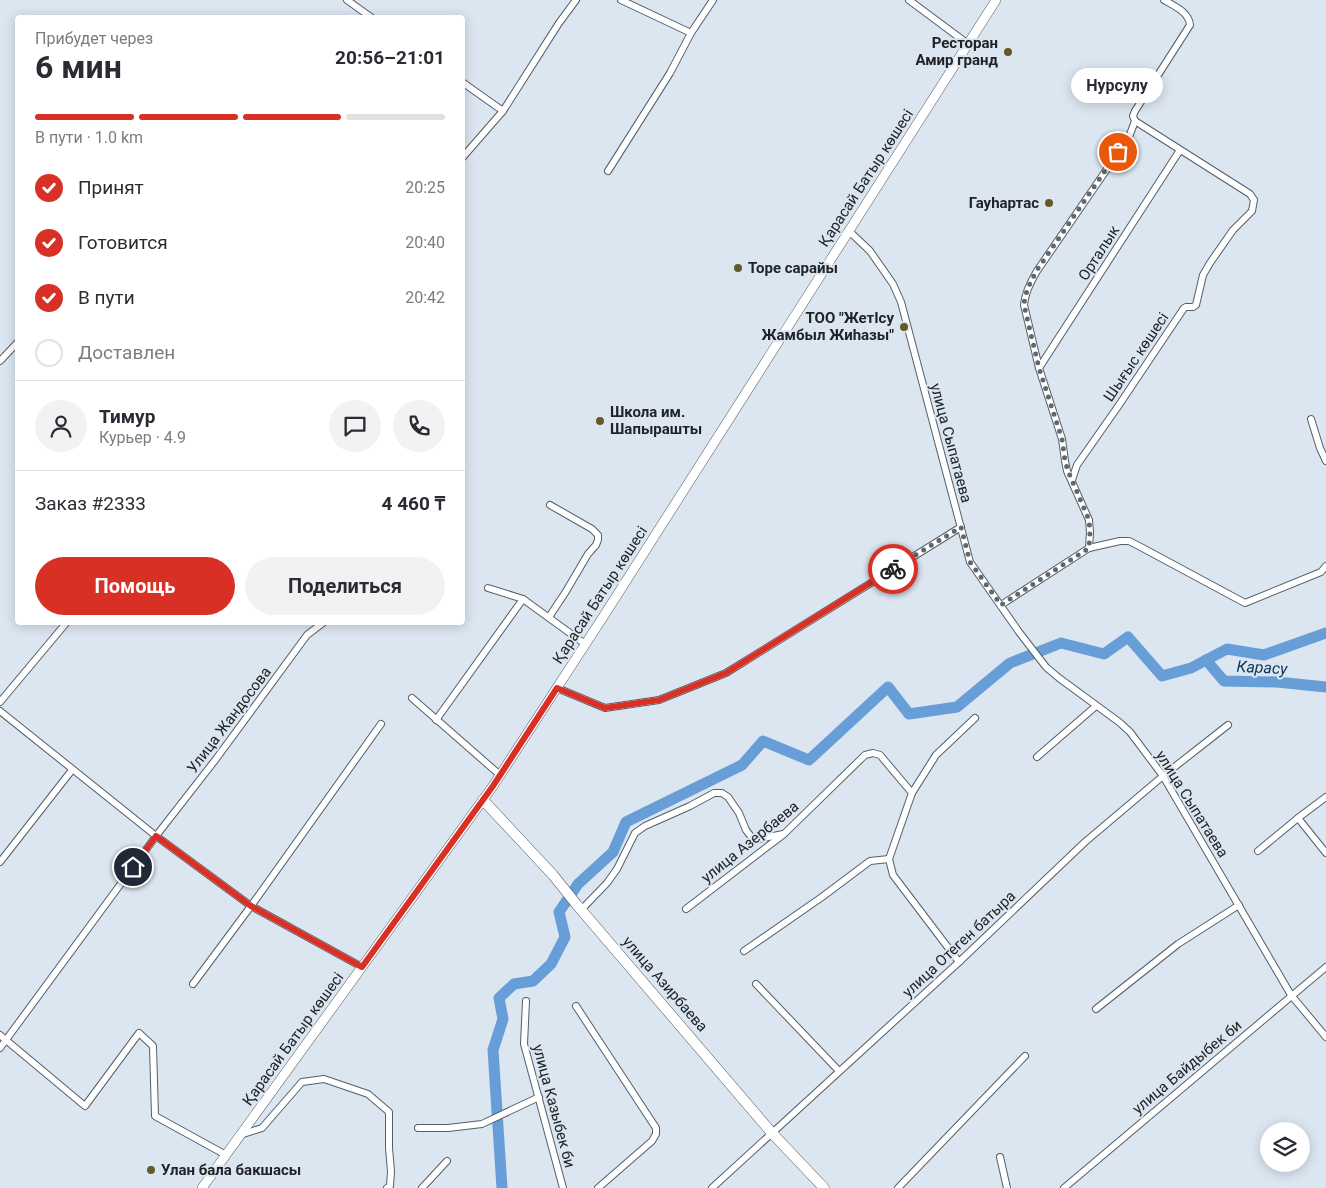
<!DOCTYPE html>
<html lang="ru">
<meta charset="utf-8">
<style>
body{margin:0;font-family:Roboto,sans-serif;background:#f2f2f3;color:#2b2b33;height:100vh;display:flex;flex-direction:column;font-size:19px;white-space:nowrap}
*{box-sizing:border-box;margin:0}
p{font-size:16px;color:#7c7c81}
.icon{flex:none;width:28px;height:28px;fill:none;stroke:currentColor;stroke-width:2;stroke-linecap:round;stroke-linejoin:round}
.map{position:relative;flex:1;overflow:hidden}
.drawer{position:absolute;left:15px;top:15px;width:450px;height:610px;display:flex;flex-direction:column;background:#fff;border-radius:5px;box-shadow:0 2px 12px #0003}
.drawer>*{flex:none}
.tools{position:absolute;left:1260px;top:1122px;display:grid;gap:10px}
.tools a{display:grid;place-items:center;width:50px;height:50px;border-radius:50%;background:#fff;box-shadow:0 2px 12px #0003;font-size:25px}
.pin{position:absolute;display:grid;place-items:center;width:42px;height:42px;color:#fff;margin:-21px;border:2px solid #fff;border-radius:50%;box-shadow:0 1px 5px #0007}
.courier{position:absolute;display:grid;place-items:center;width:50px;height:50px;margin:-25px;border:4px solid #d93025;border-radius:50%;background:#fff;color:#222;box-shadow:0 1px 6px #0007}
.bubble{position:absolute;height:35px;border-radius:18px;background:#fff;box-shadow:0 2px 12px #0003;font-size:16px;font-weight:700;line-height:35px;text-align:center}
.head em{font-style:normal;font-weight:700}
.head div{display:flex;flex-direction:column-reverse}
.head{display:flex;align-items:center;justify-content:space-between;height:85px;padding:0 20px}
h1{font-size:32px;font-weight:700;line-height:38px}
.bar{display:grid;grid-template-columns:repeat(4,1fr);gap:8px 5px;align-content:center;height:60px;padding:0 20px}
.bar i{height:6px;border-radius:4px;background:#e1e1e2}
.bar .current{background:#d93025}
.bar p{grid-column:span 4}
.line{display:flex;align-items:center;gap:12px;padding:0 20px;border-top:1px solid #e1e1e2}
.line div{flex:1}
.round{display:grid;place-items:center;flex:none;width:52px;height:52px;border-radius:26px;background:#f2f2f3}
ol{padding:0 20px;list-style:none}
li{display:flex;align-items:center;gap:15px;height:55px}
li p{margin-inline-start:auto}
li .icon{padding:5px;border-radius:50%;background:#d93025;color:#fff;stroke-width:4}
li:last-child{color:#7c7c81}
li i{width:28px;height:28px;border:2px solid #e1e1e2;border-radius:50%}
.action{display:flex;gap:10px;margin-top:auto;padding:10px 20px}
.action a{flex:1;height:58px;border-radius:30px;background:#d93025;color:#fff;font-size:20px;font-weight:700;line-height:58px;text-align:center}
.action a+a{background:#f2f2f3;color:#2b2b33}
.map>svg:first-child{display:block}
</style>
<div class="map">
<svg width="1326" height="1188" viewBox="0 0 1326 1188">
<rect width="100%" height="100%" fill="#dbe6f1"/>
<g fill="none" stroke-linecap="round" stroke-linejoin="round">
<!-- river -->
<g stroke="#679ed7" stroke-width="11">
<polyline points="1206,660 1224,681 1277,682 1326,687"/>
<polyline points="502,1188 493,1050 503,1019 499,998 514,984 533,981 551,964 565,937 559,912 578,884 613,852 626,822 742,765 763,741 809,760 888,687 909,714 957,707 1010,663 1061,643 1104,654 1128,637 1162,676 1191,668 1227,649 1264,655 1326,633"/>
</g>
<defs>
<g id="street">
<polyline points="347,0 372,18"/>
<polyline points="621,0 691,33"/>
<polyline points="909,0 968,44"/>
<polyline points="462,82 503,111"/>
<polyline points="462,158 503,111 559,23 576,0"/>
<polyline points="608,171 670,73 691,33 713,0"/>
<polyline points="849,231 870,251 893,284 901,302 970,562 1019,632 1046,667 1059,678 1119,722 1130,732 1163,776 1291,995 1326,1037"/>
<polyline points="0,361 18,342"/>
<polyline points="1039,368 1180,150"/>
<polyline points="1311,419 1320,448 1326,461"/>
<path d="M1072,480L1077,465L1119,405L1184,308L1186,307H1193L1196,305L1203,275L1210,263L1233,230L1252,211L1254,200L1250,194L1135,121L1133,116L1135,111L1190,25C1189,12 1174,6 1164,0"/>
<path d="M1089,548L1090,532L1089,520L1067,471L1065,461L1062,439L1039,368L1024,305C1025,292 1031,281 1037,271L1129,137L1135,121"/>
<polyline points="488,588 523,599 585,644"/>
<polyline points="1001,605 1089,548 1120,541 1129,541 1137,545 1245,603 1321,572 1326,566"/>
<polyline points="549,617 565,593 588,554 596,545 598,540 598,535 592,529 550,505"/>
<polyline points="557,688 605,708 659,700 726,673 961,527"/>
<polyline points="412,698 500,775"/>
<polyline points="0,702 67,622"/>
<polyline points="0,711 156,836 251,906 362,967"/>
<polyline points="436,720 523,599"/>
<polyline points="1037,757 1096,706"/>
<polyline points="912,793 936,755 975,718"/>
<polyline points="1298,818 1326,853"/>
<polyline points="1258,851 1298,818 1326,797"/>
<polyline points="0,862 72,770"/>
<polyline points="686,909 784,834 865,755 873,753 880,755 912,793 889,859 893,875 959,962"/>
<polyline points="581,910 607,883 617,869 635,833 645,826 690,806 714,793 722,793 728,797 739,813 746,830 752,838 759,839 783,834"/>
<polyline points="744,951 822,897 870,861 889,859"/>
<polyline points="193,984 251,906 381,724"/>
<polyline points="756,984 839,1071"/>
<polyline points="526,1001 524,1044 563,1188"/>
<polyline points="576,1006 656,1128 656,1134 652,1141 598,1188"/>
<polyline points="1096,1009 1178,944 1239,905"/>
<polyline points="0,1035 85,1106 139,1033 153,1046 155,1116 226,1155"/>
<polyline points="0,1048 156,836 216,759 307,635 324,622"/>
<polyline points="418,1128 448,1128 482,1124 539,1097"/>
<polyline points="240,1135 262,1128 302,1082 324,1079 368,1094 389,1112 389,1148 391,1171 390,1186 387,1188"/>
<polyline points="1000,1157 1007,1188"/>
<polyline points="422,1188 447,1161"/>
<polyline points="712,1188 959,962 1085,842 1163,776 1228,725"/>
<polyline points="898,1188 1025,1056"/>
<polyline points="1064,1188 1326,967"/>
</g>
<polyline id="secondary" points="202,1188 493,786 605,614 996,0"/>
<polyline id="primary" points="483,800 553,875 577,905 771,1132 824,1188"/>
</defs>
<!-- street casing -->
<use href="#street" stroke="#565e68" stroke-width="8"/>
<!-- secondary casing -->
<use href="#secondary" stroke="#565e68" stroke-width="10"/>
<!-- primary casing -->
<use href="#primary" stroke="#565e68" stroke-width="11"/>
<!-- street -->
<use href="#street" stroke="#fff" stroke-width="6"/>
<!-- secondary -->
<use href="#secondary" stroke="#fff" stroke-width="9"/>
<!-- primary -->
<use href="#primary" stroke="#fff" stroke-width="10"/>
</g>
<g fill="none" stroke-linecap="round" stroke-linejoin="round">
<!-- done -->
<path stroke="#61676e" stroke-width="5" stroke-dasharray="0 9" d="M893,569L961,527L970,562L1001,605L1089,548L1090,532L1089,520L1068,471L1065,461L1062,439L1039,368L1024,305C1025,292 1031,281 1037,270L1118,152"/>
<!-- route -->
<polyline stroke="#d93025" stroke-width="6" points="133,867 156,836 251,906 362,967 493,786 557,688 605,708 659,700 726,673 893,569"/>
</g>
<!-- markers -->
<g fill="#635a27" stroke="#dbe6f1" stroke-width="2">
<circle cx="1008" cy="52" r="5"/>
<circle cx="1049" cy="203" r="5"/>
<circle cx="738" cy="268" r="5"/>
<circle cx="904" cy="327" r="5"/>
<circle cx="600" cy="421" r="5"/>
<circle cx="151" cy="1170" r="5"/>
</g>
<g text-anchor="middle" stroke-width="4" stroke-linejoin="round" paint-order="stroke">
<!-- poi labels -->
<g font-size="15" font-weight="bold" fill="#202327" stroke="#dbe6f1" text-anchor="end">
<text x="998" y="48">Ресторан<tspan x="998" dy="17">Амир гранд</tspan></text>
<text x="1039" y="208">Гауhартас</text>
<text x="748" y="273" text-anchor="start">Торе сарайы</text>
<text x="894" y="323">ТОО "ЖетIсу<tspan x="894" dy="17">Жамбыл Жиhазы"</tspan></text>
<text x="610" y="417" text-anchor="start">Школа им.<tspan x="610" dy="17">Шапырашты</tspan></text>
<text x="161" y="1175" text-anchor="start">Улан бала бакшасы</text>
</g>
<!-- street labels -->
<g font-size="15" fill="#202327" stroke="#dbe6f1">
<text transform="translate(866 178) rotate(-57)" y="5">Қарасай Батыр көшесі</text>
<text transform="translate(1099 253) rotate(-57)" y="5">Орталык</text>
<text transform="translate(1136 357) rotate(-56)" y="5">Шығыс көшесі</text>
<text transform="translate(951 443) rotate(75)" y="5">улица Сыпатаева</text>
<text transform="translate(600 595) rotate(-57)" y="5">Қарасай Батыр көшесі</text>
<text transform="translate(229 720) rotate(-53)" y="5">Улица Жандосова</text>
<text transform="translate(1192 804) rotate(58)" y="5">улица Сыпатаева</text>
<text transform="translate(750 842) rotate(-39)" y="5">улица Азербаева</text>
<text transform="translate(959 944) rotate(-43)" y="5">улица Отеген батыра</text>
<text transform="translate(665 984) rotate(49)" y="5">улица Азирбаева</text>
<text transform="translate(293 1039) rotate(-54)" y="5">Қарасай Батыр көшесі</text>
<text transform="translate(1187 1067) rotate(-40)" y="5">улица Байдыбек би</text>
<text transform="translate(554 1106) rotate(75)" y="5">улица Казыбек би</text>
</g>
<!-- water labels -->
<g font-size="16" font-style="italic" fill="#0b3459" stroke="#dbe6f1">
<text transform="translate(1262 667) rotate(3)" y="6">Карасу</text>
</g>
</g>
</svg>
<div class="tools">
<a><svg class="icon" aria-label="layers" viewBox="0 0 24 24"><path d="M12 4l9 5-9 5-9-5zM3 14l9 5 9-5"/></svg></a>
</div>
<div class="pin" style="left:1118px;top:152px;background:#ea580c"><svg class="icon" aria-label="bag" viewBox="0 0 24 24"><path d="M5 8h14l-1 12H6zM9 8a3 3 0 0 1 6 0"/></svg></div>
<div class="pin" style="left:133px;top:867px;background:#1f2937"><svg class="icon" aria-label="home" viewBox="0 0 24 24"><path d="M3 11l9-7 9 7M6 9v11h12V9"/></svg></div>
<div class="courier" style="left:893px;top:569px"><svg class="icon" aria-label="bike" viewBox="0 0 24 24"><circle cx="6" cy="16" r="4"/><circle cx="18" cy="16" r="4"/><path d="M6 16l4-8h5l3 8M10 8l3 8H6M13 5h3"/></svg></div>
<div class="bubble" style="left:1071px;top:68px;width:92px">Нурсулу</div>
<section class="drawer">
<div class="head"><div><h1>6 мин</h1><p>Прибудет через</p></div><em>20:56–21:01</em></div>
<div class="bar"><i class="current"></i><i class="current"></i><i class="current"></i><i></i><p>В пути · 1.0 km</p></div>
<ol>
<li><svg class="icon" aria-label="check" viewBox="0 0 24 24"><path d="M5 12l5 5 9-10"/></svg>Принят<p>20:25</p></li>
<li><svg class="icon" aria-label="check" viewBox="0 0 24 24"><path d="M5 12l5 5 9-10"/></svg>Готовится<p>20:40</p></li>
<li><svg class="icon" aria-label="check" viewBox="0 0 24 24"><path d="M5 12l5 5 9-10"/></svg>В пути<p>20:42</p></li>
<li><i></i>Доставлен</li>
</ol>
<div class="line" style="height:90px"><a class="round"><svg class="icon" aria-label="person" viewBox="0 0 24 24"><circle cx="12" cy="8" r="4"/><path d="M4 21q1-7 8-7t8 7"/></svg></a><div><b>Тимур</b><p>Курьер · 4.9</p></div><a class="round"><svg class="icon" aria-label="chat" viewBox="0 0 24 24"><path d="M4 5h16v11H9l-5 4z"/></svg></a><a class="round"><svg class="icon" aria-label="phone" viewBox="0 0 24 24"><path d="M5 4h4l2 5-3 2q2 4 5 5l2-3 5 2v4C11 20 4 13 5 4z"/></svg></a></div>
<div class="line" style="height:65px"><div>Заказ #2333</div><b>4 460 ₸</b></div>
<div class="action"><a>Помощь</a><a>Поделиться</a></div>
</section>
</div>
